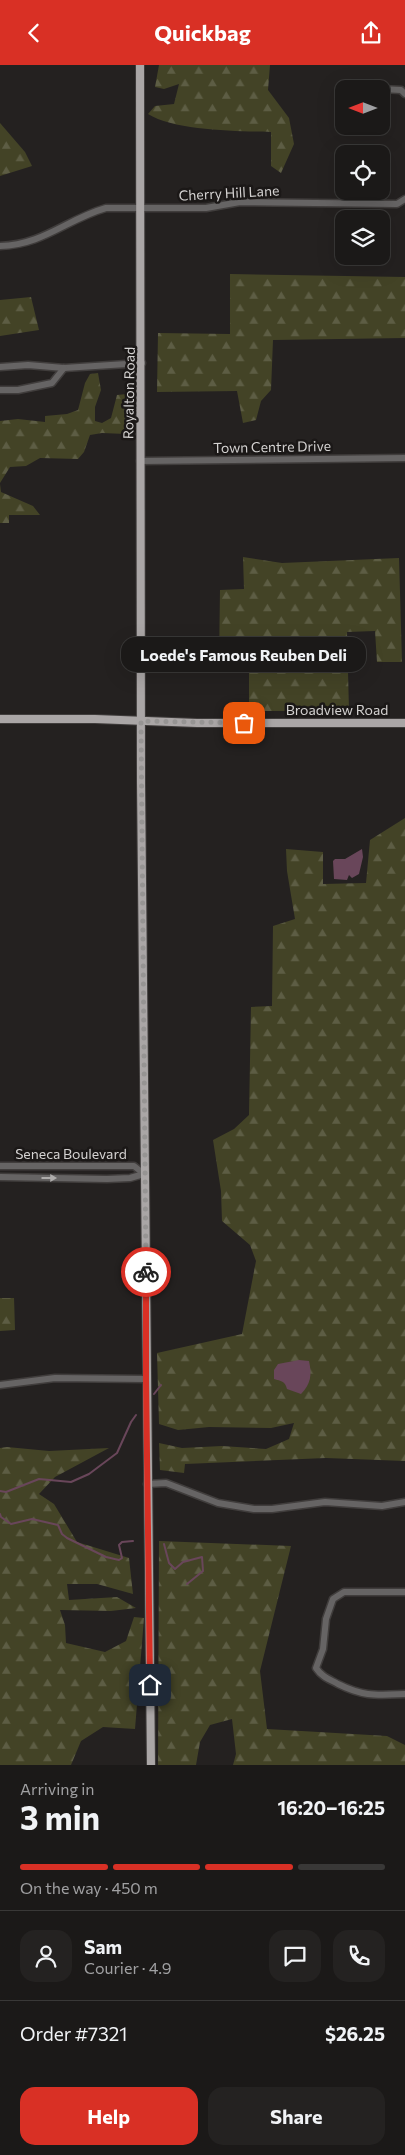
<!DOCTYPE html>
<meta charset="utf-8">
<style>
body{margin:0;font-family:Commissioner,sans-serif;background:#242221;color:#f1f3f6;height:100vh;display:flex;flex-direction:column;font-size:19px;white-space:nowrap}
*{box-sizing:border-box;margin:0}
p{font-size:16px;color:#a0a0a2}
.icon{flex:none;width:28px;height:28px;fill:none;stroke:currentColor;stroke-width:2;stroke-linecap:round;stroke-linejoin:round}
.map{position:relative;height:1700px;overflow:hidden}
.sheet{display:flex;flex-direction:column;background:#1b1918;flex:1}
.sheet>*{flex:none}
.needle{width:32px;rotate:270deg}
.controls{position:absolute;left:335px;top:15px;display:grid;gap:10px}
.controls a{display:grid;place-items:center;width:55px;height:55px;border-radius:10px;background:#1b1918;box-shadow:0 5px 20px #0002,0 0 0 1px #393837;font-size:25px}
.pin{position:absolute;display:grid;place-items:center;width:42px;height:42px;color:#fff;margin:-21px;border-radius:10px;box-shadow:0 2px 8px #0006}
.courier{position:absolute;display:grid;place-items:center;width:50px;height:50px;margin:-25px;border:4px solid #d93025;border-radius:50%;background:#fff;color:#222;box-shadow:0 1px 6px #0007}
.bubble{position:absolute;height:35px;border-radius:15px;background:#1b1918;box-shadow:0 5px 20px #0002,0 0 0 1px #393837;font-size:16px;font-weight:700;line-height:35px;text-align:center}
.overview em{font-style:normal;font-weight:700}
.overview div{display:flex;flex-direction:column-reverse}
.overview{display:flex;align-items:center;justify-content:space-between;height:85px;padding:0 20px}
h1{font-size:32px;font-weight:700;line-height:38px}
.bar{display:grid;grid-template-columns:repeat(4,1fr);gap:8px 5px;align-content:center;height:60px;padding:0 20px}
.bar i{height:6px;border-radius:4px;background:#393837}
.bar .current{background:#d93025}
.bar p{grid-column:span 4}
.line{display:flex;align-items:center;gap:12px;padding:0 20px;border-top:1px solid #393837}
.line div{flex:1}
.round{display:grid;place-items:center;flex:none;width:52px;height:52px;border-radius:15px;background:#242221}
.button{display:flex;gap:10px;margin-top:auto;padding:10px 20px}
.button a{flex:1;height:58px;border-radius:15px;background:#d93025;color:#fff;font-size:20px;font-weight:700;line-height:58px;text-align:center}
.button a+a{background:#242221;color:#f1f3f6}
header{display:flex;justify-content:space-between;align-items:center;height:65px;padding:0 20px;background:#d93025;color:#fff;font-size:22px;font-weight:700}
.map>svg:first-child{display:block}
</style>
<header><svg class="icon" aria-label="back" viewBox="0 0 24 24"><path d="M15 5l-7 7 7 7"/></svg>Quickbag<svg class="icon" aria-label="share" viewBox="0 0 24 24"><path d="M12 15V3M7 8l5-5 5 5M5 13v7h14v-7"/></svg></header>
<div class="map">
<svg width="405" height="1700" viewBox="0 0 405 1700">
<defs>
<pattern id="forest-firs" width="22" height="20" patternUnits="userSpaceOnUse" patternTransform="scale(1.25)"><rect width="22" height="20" fill="#434326"/><path d="M5 1l3.5 6h-7zM16 11l3.5 6h-7z" fill="#5d5d44"/></pattern>
</defs>
<rect width="100%" height="100%" fill="#242120"/>
<!-- forest -->
<g fill="url(#forest-firs)">
<path d="M159,0H270L268,25L289,53L294,79L281,108L271,101V67C239,66 175,66 148,49L155,41L174,39L179,19L164,24L155,22Z"/>
<polygon points="0,58 25,87 32,101 0,111"/>
<polygon points="230,209 405,212 405,273 273,275 271,325 261,336 256,355 243,358 237,326 157,327 158,268 230,269"/>
<polygon points="31,232 39,265 0,271 0,235"/>
<polygon points="98,308 101,325 95,342 95,356 102,358 111,353 117,330 127,329 126,369 102,368 90,370 84,387 78,394 40,393 26,401 10,402 0,418 0,356 18,354 45,357 45,351 67,349 78,345 85,318 90,309"/>
<polygon points="0,419 1,427 33,441 40,450 9,450 9,458 0,458"/>
<polygon points="243,492 282,498 399,493 402,597 377,597 375,566 347,567 349,646 249,646 249,599 219,598 220,525 244,524"/>
<polygon points="405,753 405,1396 326,1393 185,1399 184,1408 160,1405 159,1378 182,1383 222,1381 266,1384 289,1374 294,1358 271,1363 209,1362 178,1365 159,1359 157,1288 242,1269 256,1196 250,1180 222,1156 221,1126 213,1075 234,1064 249,1050 251,942 272,941 273,861 295,854 287,806 286,784 323,787 323,819 366,818 370,775"/>
<polygon points="0,1233 14,1233 15,1265 0,1266"/>
<polygon points="7,1382 49,1386 109,1383 55,1412 39,1429 54,1439 77,1477 129,1493 133,1529 97,1519 67,1519 69,1535 117,1532 136,1543 111,1546 60,1545 65,1560 66,1578 105,1587 126,1576 134,1552 144,1553 135,1664 103,1662 81,1676 71,1700 0,1700 0,1383"/>
<polygon points="159,1476 291,1481 260,1606 267,1664 387,1671 405,1680 405,1700 233,1700 236,1689 232,1654 210,1660 200,1677 196,1700 158,1700"/>
</g>
<!-- water -->
<g fill="#69465a">
<polygon points="362,784 363,792 359,809 352,813 349,810 347,815 334,814 333,796 335,794 345,794"/>
<path d="M299,1295L309,1296C312,1310 311,1319 301,1329L287,1324C285,1316 281,1316 274,1314V1305L278,1299Z"/>
</g>
<g fill="none" stroke-linecap="round" stroke-linejoin="round">
<!-- stream -->
<g stroke="#69465a" stroke-width="2">
<polyline points="154,1329 161,1320"/>
<polyline points="0,1426 6,1427 39,1414 71,1417 89,1409 117,1388 131,1357 136,1350"/>
<polyline points="0,1449 1,1452 11,1459 32,1454 58,1460 62,1469 67,1473 106,1492 119,1495 122,1493 119,1480 122,1477 133,1476"/>
<polyline points="164,1479 169,1498 175,1504 183,1497 202,1492 203,1506 187,1519"/>
</g>
<defs>
<g id="minor">
<polyline points="340,23 369,24"/>
<polyline points="381,24 401,25 405,29"/>
<path d="M0,181C43,180 67,154 106,143H206L240,137L397,139L405,134"/>
<polyline points="0,302 28,300 64,303 142,298"/>
<polyline points="0,325 18,325 52,318 64,303"/>
<polyline points="140,396 405,393"/>
<polyline points="0,1101 134,1101 144,1109"/>
<polyline points="0,1112 107,1114 130,1113 144,1109"/>
<polyline points="0,1320 55,1313 145,1314"/>
<polyline points="147,1419 166,1418 218,1438 254,1444 272,1444 325,1437 382,1441 405,1437"/>
<path d="M405,1527H344L333,1534L326,1554L323,1584L316,1603C322,1612 329,1614 338,1619C364,1632 377,1630 405,1629"/>
</g>
<g id="major">
<polyline points="140,0 141,717 151,1700"/>
<polyline points="0,654 95,654 197,658 405,658"/>
</g>
</defs>
<!-- minor casing -->
<use href="#minor" stroke="#403d3c" stroke-width="9"/>
<!-- major casing -->
<use href="#major" stroke="#403d3c" stroke-width="10"/>
<!-- minor -->
<use href="#minor" stroke="#666464" stroke-width="6"/>
<!-- major -->
<use href="#major" stroke="#aaa6a6" stroke-width="8"/>
</g>
<!-- one-way arrows -->
<defs><path id="oneway-solid" d="M-6-.8H1V-3.2L6.5 0L1 3.2V.8H-6Z" transform="scale(1.25)"/></defs>
<use fill="#aeacab" href="#oneway-solid" transform="translate(49 1113)"/>
<g fill="none" stroke-linecap="round" stroke-linejoin="round">
<!-- done -->
<polyline stroke="#969493" stroke-width="5" stroke-dasharray="0 9" points="146,1207 141,656 244,658"/>
<!-- route -->
<polyline stroke="#d93025" stroke-width="6" points="146,1207 146,1314 150,1620"/>
</g>
<g text-anchor="middle" stroke-width="5" stroke-linejoin="round" paint-order="stroke">
<!-- street labels -->
<g font-size="14" fill="#d4d2d1" stroke="#1b1817">
<text transform="translate(229 128) rotate(-3)" y="5">Cherry Hill Lane</text>
<text transform="translate(129 328) rotate(-89)" y="5">Royalton Road</text>
<text transform="translate(272 382) rotate(-1)" y="5">Town Centre Drive</text>
<text x="337" y="650">Broadview Road</text>
<text x="71" y="1094">Seneca Boulevard</text>
</g>
</g>
</svg>
<div class="controls">
<a><svg class="needle" viewBox="-14 -14 28 28"><path d="M0-13l5 13h-10z" fill="#e53935"/><path d="M0 13l5-13h-10z" fill="#a0a0a2"/></svg></a>
<a><svg class="icon" aria-label="locate" viewBox="0 0 24 24"><circle cx="12" cy="12" r="6"/><path d="M12 2v4M12 18v4M2 12h4M18 12h4"/></svg></a>
<a><svg class="icon" aria-label="layers" viewBox="0 0 24 24"><path d="M12 4l9 5-9 5-9-5zM3 14l9 5 9-5"/></svg></a>
</div>
<div class="pin" style="left:244px;top:658px;background:#ea580c"><svg class="icon" aria-label="bag" viewBox="0 0 24 24"><path d="M5 8h14l-1 12H6zM9 8a3 3 0 0 1 6 0"/></svg></div>
<div class="pin" style="left:150px;top:1620px;background:#1f2937"><svg class="icon" aria-label="home" viewBox="0 0 24 24"><path d="M3 11l9-7 9 7M6 9v11h12V9"/></svg></div>
<div class="courier" style="left:146px;top:1207px"><svg class="icon" aria-label="bike" viewBox="0 0 24 24"><circle cx="6" cy="16" r="4"/><circle cx="18" cy="16" r="4"/><path d="M6 16l4-8h5l3 8M10 8l3 8H6M13 5h3"/></svg></div>
<div class="bubble" style="left:121px;top:572px;width:245px">Loede's Famous Reuben Deli</div>
</div>
<section class="sheet">
<div class="overview"><div><h1>3 min</h1><p>Arriving in</p></div><em>16:20–16:25</em></div>
<div class="bar"><i class="current"></i><i class="current"></i><i class="current"></i><i></i><p>On the way · 450 m</p></div>
<div class="line" style="height:90px"><a class="round"><svg class="icon" aria-label="person" viewBox="0 0 24 24"><circle cx="12" cy="8" r="4"/><path d="M4 21q1-7 8-7t8 7"/></svg></a><div><b>Sam</b><p>Courier · 4.9</p></div><a class="round"><svg class="icon" aria-label="chat" viewBox="0 0 24 24"><path d="M4 5h16v11H9l-5 4z"/></svg></a><a class="round"><svg class="icon" aria-label="phone" viewBox="0 0 24 24"><path d="M5 4h4l2 5-3 2q2 4 5 5l2-3 5 2v4C11 20 4 13 5 4z"/></svg></a></div>
<div class="line" style="height:65px"><div>Order #7321</div><b>$26.25</b></div>
<div class="button"><a>Help</a><a>Share</a></div>
</section>
